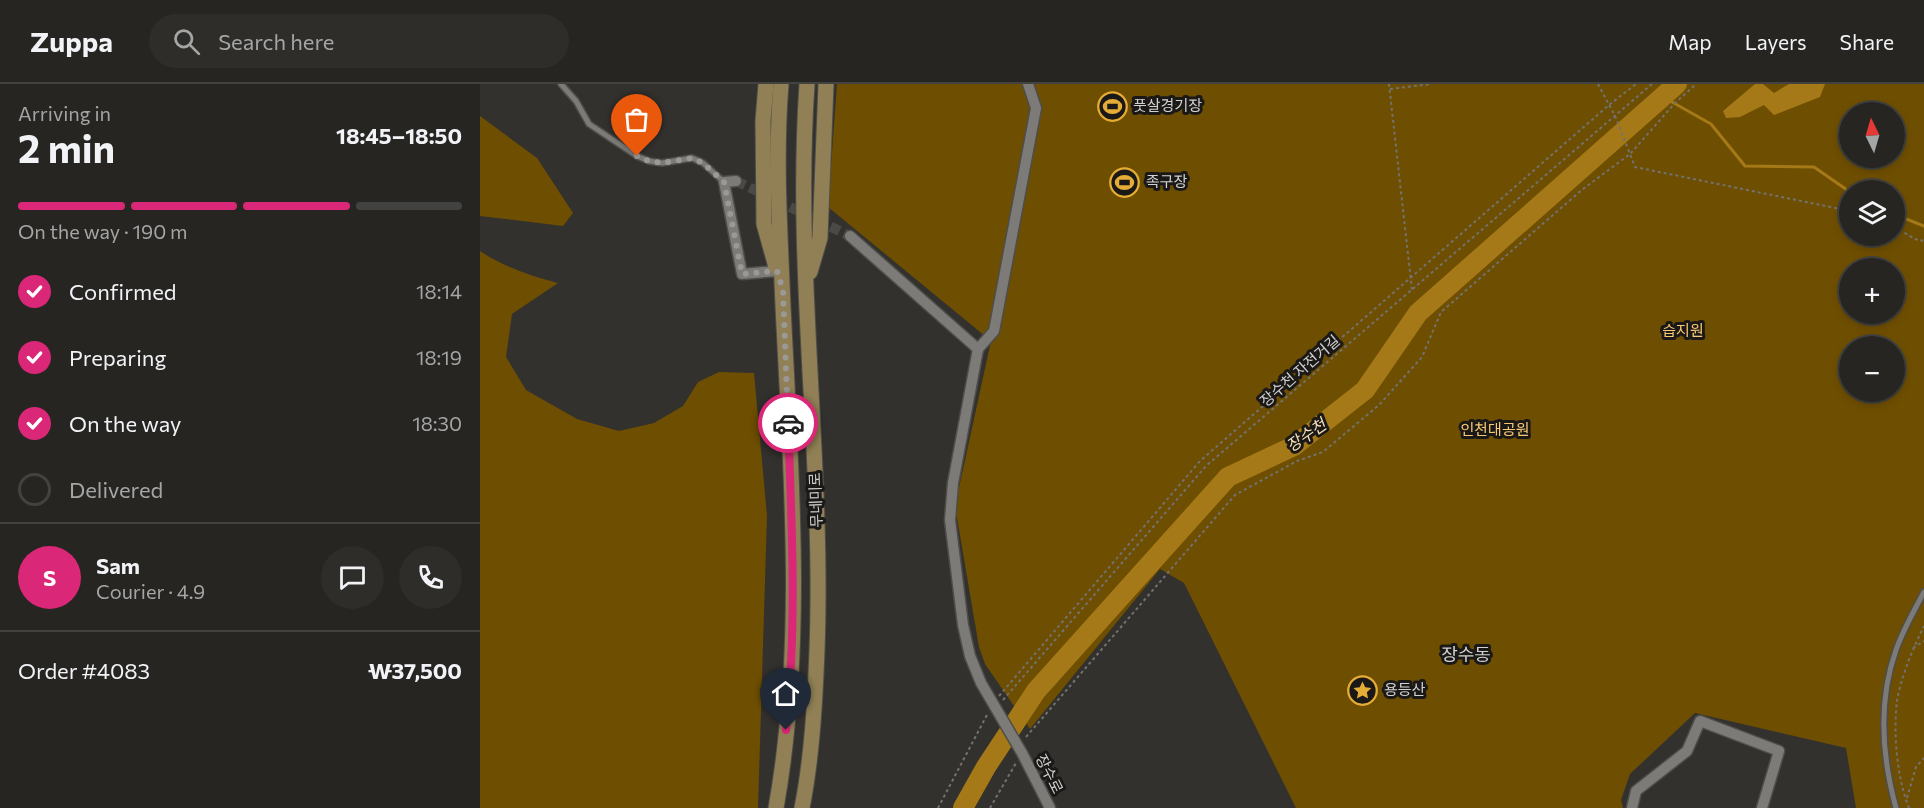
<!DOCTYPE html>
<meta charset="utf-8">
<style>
body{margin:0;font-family:Commissioner,"Noto Sans KR",sans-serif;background:#2e2d2a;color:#f1f3f6;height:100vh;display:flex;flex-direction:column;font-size:22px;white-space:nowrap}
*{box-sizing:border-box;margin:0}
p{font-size:20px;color:#a4a5a5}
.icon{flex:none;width:33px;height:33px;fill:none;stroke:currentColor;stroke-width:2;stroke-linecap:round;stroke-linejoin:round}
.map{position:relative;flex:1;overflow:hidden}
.side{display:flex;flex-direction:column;background:#262522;width:480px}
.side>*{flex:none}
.needle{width:39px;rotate:355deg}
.fabs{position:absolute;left:1359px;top:18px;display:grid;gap:12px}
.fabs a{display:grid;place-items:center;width:66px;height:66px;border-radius:50%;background:#262522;box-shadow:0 3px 9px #0003,0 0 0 2px #424240;font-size:30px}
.pin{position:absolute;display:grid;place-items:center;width:51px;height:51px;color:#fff;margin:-62px -26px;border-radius:50% 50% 50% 0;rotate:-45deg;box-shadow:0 0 6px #0007}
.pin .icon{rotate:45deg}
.courier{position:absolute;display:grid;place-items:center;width:60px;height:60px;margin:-30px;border:4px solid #db2777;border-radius:50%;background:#fff;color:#222;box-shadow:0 2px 8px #0007}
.headline em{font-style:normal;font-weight:700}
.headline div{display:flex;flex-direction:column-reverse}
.headline{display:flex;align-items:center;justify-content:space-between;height:102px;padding:0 18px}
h1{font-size:39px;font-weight:700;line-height:45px}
.bar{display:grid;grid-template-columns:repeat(4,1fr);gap:9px 6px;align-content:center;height:72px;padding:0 18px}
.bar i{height:8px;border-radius:4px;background:#424240}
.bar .active{background:#db2777}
.bar p{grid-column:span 4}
.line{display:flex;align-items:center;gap:15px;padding:0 18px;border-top:2px solid #424240}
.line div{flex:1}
.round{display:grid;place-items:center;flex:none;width:63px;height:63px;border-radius:32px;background:#2e2d2a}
ol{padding:0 18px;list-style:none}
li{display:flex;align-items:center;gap:18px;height:66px}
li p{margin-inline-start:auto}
li .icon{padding:6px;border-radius:50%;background:#db2777;color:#fff;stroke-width:4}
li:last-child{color:#a4a5a5}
li i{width:33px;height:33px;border:3px solid #424240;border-radius:50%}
header{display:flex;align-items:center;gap:36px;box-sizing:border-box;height:84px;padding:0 30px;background:#262522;border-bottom:2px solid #424240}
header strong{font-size:28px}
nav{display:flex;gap:33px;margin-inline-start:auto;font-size:21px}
.search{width:420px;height:54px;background:#2e2d2a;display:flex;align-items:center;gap:15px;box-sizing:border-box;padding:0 21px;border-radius:33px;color:#a4a5a5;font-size:22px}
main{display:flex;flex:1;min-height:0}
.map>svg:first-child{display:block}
</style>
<header>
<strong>Zuppa</strong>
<div class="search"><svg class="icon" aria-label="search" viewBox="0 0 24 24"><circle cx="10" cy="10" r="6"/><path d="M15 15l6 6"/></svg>Search here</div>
<nav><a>Map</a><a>Layers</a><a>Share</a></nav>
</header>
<main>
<section class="side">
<div class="headline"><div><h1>2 min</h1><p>Arriving in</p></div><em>18:45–18:50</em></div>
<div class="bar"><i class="active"></i><i class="active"></i><i class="active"></i><i></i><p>On the way · 190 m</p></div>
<ol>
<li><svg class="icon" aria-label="check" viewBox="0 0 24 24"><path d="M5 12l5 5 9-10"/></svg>Confirmed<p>18:14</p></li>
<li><svg class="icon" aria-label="check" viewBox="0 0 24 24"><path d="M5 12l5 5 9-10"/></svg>Preparing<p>18:19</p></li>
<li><svg class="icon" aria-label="check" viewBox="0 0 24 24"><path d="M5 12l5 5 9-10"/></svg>On the way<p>18:30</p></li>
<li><i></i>Delivered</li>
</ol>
<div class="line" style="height:108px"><b class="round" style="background:#db2777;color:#fff">S</b><div><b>Sam</b><p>Courier · 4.9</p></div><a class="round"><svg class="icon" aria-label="chat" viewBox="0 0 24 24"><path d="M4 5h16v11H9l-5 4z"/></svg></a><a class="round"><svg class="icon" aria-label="phone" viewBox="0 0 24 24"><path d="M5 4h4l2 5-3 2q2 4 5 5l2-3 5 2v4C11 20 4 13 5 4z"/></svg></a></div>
<div class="line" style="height:78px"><div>Order #4083</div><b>₩37,500</b></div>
</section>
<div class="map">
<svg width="1444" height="724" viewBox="0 0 1444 724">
<rect width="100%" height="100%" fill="#33312e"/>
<!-- green -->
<g fill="#6e4e00" fill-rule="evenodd">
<path d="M357,0H1444V724H1376L1366,664L1215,629L1150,690L1141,716L1143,724H816L704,499L680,485L550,645L505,580L499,563L475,422L511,257L348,123ZM1370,28H1414V74H1370ZM1370,106H1414V152H1370ZM1370,184H1414V230H1370ZM1370,262H1414V308H1370Z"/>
<polygon points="0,32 57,74 93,129 83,142 0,132"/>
<path d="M0,167C24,183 51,192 78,199L32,230L26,273L46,306L97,335L139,347L174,339L203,322L218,298L239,288L274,289L287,432L278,724H0Z"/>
</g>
<!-- water -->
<polygon fill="#a57917" points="1275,0 1283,0 1294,9 1309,0 1345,0 1340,13 1294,31 1284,21 1260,33 1246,34 1243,27"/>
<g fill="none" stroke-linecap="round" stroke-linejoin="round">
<!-- stream -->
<g stroke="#a57917" stroke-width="3">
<polyline points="1192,18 1231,40 1265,82 1334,83 1370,108"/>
<polyline points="1414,130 1444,142"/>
</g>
<!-- river -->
<polyline stroke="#a57917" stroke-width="20" points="483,724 506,683 556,607 748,393 814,362 885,306 938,229 1197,0"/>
<!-- minor-tunnel -->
<polyline stroke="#4b4946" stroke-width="10" stroke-dasharray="10 5" stroke-linecap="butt" points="256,97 370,152"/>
<defs>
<g id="service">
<polyline points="81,0 96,17 109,40 157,72 169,77 182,79 212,74 223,79 244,98"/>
<path d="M1416,724C1402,673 1398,617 1416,566C1423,546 1434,527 1444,508"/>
</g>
<g id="minor">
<polyline points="256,97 244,98 262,190 297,187"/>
<polyline points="370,152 498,265 473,399 470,436 483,541 490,572 501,599 542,669 570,724"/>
<polyline points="498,265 514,247 556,24 548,0"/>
<polyline points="1152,724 1156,707 1207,667 1220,637 1299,667 1282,724"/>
</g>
<g id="secondary">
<polyline points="286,0 283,37 284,140 296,183"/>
<polyline points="330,188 340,154 346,0"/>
<path d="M296,724C325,561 311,387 303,222C300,148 295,74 301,0"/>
<path d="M322,724C332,673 335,618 337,566C344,377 314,189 327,0"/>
</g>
</defs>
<!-- service casing -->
<use href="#service" stroke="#4e4d4a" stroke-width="8"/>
<!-- minor casing -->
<use href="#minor" stroke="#4e4d4a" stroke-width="13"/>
<!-- secondary casing -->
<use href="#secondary" stroke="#4e4d4a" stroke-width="17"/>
<!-- path -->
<g stroke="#73726f" stroke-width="2" stroke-dasharray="3 3" stroke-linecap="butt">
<polyline points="909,0 932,206"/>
<polyline points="1118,0 1135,32 1150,70 1195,19 1216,0"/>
<polyline points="910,5 951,0"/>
<polyline points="1414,143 1439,157 1444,156"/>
<polyline points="1433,564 1444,557"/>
<polyline points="519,612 720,377 1129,21 1156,0"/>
<polyline points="523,616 726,382 1172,0"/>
<polyline points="546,653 755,411 817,377 843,368 899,321 942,273 961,228 1103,105 1150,70 1155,83 1370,127"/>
<polyline points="1427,714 1436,683 1444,674"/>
<polyline points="458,724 508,629"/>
<polyline points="510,724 536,679"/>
<path d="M1429,724C1417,694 1413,649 1417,617C1421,593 1433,564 1444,542"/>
</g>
<!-- service -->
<use href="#service" stroke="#7d7b77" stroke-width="5"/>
<!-- minor -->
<use href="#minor" stroke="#7d7b77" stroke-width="10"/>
<!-- secondary -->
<use href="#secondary" stroke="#918055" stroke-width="15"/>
</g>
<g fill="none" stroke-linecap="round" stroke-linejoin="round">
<!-- done -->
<polyline stroke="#9a9997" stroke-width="6" stroke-dasharray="0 10.8" points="157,72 169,77 182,79 212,74 223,79 244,98 262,190 297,187 303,206 308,339"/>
<!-- route -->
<path stroke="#db2777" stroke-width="8" d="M306,646C317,544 312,441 308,339"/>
</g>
<!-- icons -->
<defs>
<symbol id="stadium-ring" viewBox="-11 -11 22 22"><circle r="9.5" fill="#1a1918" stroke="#e6ad36" stroke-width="1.5"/><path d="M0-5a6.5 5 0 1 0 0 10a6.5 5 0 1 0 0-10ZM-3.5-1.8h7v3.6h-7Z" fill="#e6ad36"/></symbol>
<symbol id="sight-ring" viewBox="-11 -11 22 22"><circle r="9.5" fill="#1a1918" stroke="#e6ad36" stroke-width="1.5"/><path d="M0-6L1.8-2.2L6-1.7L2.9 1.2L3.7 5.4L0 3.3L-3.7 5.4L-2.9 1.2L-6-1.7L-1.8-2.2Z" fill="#e6ad36"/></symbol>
</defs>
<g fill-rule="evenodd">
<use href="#stadium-ring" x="616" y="6" width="33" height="33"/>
<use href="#stadium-ring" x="628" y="82" width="33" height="33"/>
<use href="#sight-ring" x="866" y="590" width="33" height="33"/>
</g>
<g text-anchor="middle" stroke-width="6" stroke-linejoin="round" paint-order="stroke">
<!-- poi labels -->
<g font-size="15" fill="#d2d1cf" stroke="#1a1918" text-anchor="start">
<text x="653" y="27">풋살경기장</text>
<text x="666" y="103">족구장</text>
<text x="904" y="611">용등산</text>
</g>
<!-- park labels -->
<g font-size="15" fill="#f8c972" stroke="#1a1918">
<text x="1203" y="252">습지원</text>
<text x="1015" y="351">인천대공원</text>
</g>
<!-- street labels -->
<g font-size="15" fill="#d2d1cf" stroke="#1a1918">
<text transform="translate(820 287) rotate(-41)" y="5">장수천 자전거길</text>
<text transform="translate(336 416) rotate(-92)" y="5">무네미로</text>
<text transform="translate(569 690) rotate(63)" y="5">장수로</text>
</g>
<!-- water labels -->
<g font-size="16" font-style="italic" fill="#f9e1b8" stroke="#1a1918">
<text transform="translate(826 351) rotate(-35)" y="6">장수천</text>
</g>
<!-- quarter labels -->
<g font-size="18" fill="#d2d1cf" stroke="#1a1918">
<text x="986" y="577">장수동</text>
</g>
</g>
</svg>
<div class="fabs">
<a><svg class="needle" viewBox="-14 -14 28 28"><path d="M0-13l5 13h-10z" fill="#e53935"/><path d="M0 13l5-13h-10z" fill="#a4a5a5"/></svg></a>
<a><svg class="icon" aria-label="layers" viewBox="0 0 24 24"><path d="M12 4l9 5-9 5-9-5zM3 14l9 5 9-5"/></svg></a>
<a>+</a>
<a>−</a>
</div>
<div class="pin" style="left:157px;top:72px;background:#ea580c"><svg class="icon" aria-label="bag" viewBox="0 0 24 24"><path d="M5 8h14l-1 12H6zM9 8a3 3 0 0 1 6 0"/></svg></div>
<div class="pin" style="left:306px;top:646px;background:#1f2937"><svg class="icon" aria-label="home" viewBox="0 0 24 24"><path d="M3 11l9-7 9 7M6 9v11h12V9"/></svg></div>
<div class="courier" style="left:308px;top:339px"><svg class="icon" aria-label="car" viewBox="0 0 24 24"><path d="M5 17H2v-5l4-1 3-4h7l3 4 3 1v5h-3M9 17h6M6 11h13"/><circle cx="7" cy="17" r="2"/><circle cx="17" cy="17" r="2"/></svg></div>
</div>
</main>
